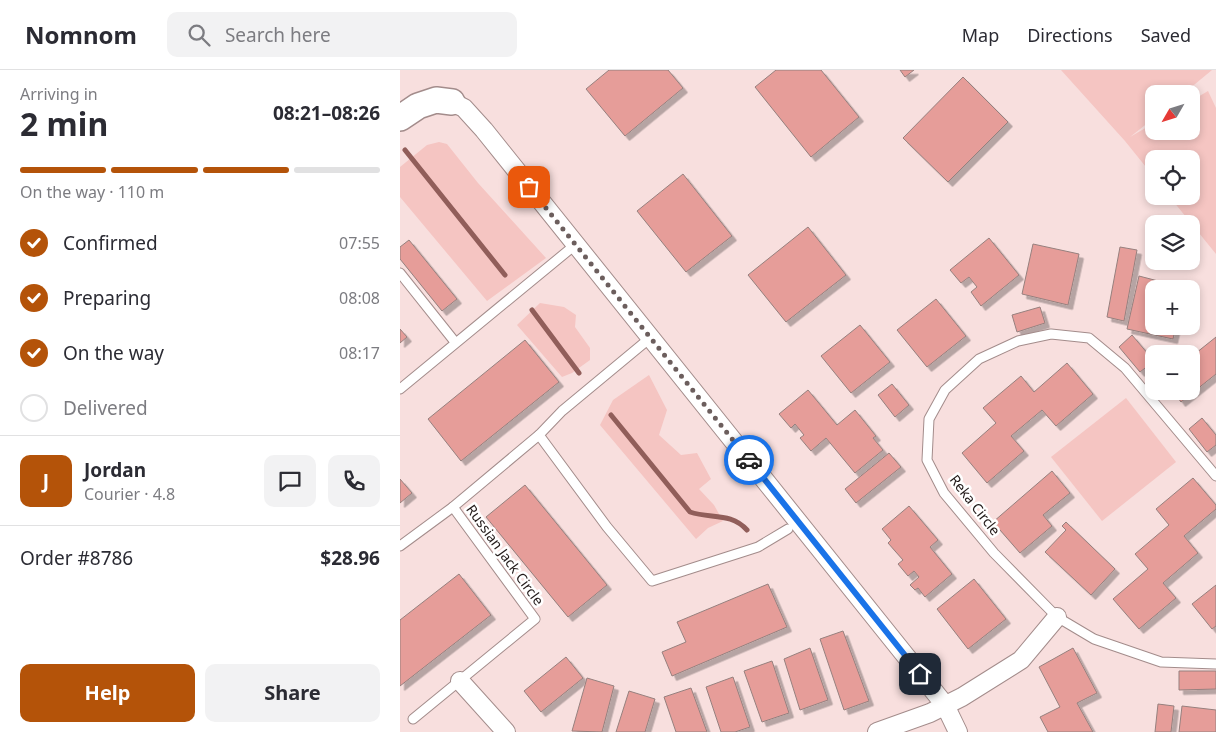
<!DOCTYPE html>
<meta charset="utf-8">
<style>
body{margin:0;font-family:"Noto Sans",sans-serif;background:#f2f2f3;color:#2b2b33;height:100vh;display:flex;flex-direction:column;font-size:19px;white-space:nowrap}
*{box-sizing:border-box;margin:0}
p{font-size:16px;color:#7c7c81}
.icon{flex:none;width:28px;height:28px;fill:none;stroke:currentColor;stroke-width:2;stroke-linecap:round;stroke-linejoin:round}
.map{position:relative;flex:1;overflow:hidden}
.sheet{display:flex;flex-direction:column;background:#fff;width:400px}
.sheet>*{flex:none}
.needle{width:32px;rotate:231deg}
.controls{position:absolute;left:745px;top:15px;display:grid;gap:10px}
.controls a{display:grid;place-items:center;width:55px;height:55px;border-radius:10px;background:#fff;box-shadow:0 2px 8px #0003;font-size:25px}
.pin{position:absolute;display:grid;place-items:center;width:42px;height:42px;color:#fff;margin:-21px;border-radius:10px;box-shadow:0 2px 8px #0006}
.courier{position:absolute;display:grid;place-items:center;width:50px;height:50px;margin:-25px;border:4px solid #1a73e8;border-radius:50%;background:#fff;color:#222;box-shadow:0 1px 6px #0007}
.summary em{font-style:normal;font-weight:700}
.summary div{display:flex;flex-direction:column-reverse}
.summary{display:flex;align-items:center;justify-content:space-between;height:85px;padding:0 20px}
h1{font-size:32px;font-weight:700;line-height:38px}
.bar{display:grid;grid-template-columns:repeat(4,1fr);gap:8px 5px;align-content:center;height:60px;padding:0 20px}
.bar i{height:6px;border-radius:4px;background:#e1e1e2}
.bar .active{background:#b45309}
.bar p{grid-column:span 4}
.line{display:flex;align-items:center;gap:12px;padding:0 20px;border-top:1px solid #e1e1e2}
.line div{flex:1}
.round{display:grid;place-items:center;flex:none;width:52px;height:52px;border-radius:10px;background:#f2f2f3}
ol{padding:0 20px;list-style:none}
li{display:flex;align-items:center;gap:15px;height:55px}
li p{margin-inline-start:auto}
li .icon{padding:5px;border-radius:50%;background:#b45309;color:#fff;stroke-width:4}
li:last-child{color:#7c7c81}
li i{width:28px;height:28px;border:2px solid #e1e1e2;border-radius:50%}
.primary-button{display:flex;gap:10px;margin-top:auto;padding:10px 20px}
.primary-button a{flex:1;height:58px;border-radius:10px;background:#b45309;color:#fff;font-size:20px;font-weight:700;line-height:58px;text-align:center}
.primary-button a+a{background:#f2f2f3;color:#2b2b33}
header{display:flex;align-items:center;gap:30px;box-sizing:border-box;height:70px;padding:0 25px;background:#fff;border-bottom:1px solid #e1e1e2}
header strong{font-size:24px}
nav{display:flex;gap:28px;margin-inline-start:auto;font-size:18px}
.search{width:350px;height:45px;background:#f2f2f3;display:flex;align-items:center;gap:12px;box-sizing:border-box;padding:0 18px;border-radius:10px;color:#7c7c81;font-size:19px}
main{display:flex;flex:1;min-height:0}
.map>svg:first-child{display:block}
</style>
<header>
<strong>Nomnom</strong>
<div class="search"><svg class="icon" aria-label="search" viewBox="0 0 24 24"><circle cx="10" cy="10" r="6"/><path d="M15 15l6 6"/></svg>Search here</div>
<nav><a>Map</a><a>Directions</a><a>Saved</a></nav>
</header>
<main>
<section class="sheet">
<div class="summary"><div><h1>2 min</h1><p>Arriving in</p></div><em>08:21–08:26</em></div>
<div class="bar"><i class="active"></i><i class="active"></i><i class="active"></i><i></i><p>On the way · 110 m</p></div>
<ol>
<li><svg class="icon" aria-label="check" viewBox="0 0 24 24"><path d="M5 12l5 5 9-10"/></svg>Confirmed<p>07:55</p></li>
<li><svg class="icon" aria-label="check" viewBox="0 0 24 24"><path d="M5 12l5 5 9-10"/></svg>Preparing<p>08:08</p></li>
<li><svg class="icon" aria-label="check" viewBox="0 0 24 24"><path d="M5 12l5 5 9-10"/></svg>On the way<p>08:17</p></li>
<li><i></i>Delivered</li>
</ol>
<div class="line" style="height:90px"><b class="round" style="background:#b45309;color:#fff">J</b><div><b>Jordan</b><p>Courier · 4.8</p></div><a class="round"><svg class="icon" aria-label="chat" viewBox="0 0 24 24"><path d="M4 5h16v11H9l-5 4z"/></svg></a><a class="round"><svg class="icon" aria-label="phone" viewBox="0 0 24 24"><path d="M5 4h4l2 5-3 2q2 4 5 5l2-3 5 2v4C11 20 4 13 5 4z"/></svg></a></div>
<div class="line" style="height:65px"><div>Order #8786</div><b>$28.96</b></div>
<div class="primary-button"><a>Help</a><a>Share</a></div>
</section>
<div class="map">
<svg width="816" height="662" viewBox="0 0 816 662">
<defs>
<filter id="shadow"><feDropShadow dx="4.5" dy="4.5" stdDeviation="0" flood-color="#0004"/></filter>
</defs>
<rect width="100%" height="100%" fill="#f8dfde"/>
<!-- green -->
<g fill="#f5c5c2">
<polygon points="661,0 812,0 783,24 754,24 754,48 730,67 754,53 754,61 791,61 791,31 808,21 816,38 816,184 769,126 791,126 791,89 754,89 754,107 725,71"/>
<polygon points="39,72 47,74 78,113 146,188 87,231 0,127 0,97 27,75"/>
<polygon points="140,233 164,237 176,245 175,257 190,278 190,290 172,303 162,307 117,255"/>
<polygon points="249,305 267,340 259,365 281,385 297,383 311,409 299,419 314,435 323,451 308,458 296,469 200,355 213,330"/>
<polygon points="726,328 776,392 702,451 651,387"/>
</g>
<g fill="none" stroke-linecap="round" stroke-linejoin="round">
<!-- stream -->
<g stroke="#915e5a" stroke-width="5">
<polyline points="5,80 105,205"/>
<polyline points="132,240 179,303"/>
<path d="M211,345L290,442C311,449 331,442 347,460"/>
</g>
</g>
<!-- building -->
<g fill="#e69d99" stroke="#96807e" filter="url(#shadow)">
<polygon points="209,0 268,0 283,18 225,66 186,19"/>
<polygon points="376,0 421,0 459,47 411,87 355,17"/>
<polygon points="500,0 514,0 505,7"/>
<polygon points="563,7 608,52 548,112 503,68"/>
<polygon points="283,104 332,166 286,202 237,141"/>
<polygon points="408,157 446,205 386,252 348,205"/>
<polygon points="589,168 619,205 581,236 571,222 577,217 569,207 561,213 550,200"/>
<polygon points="9,170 57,229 42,241 0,189 0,177"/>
<polygon points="633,174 679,184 668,235 622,224"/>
<polygon points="720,177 737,180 724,251 707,247"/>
<polygon points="739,206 785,218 754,219 754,256 776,256 773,269 727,259"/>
<polygon points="536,229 566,266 527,297 497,260"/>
<polygon points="640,237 645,253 617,262 612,245"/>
<polygon points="460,255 490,292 451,323 421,286"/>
<polygon points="0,259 7,267 0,273"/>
<polygon points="732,265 754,291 740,302 719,277"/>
<polygon points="816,267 816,304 781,332 773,321 791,321 791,287"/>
<polygon points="125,270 159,312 61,391 28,349"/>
<polygon points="667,293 693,324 656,356 642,340 611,366 624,381 587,413 562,383 596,353 583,338 621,306 634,322"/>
<polygon points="492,314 509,335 495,347 478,325"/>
<polygon points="408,320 437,355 455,340 476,366 473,368 483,380 455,403 426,368 411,381 400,368 404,365 395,354 391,358 379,344"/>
<polygon points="802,348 816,365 816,375 807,382 789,359"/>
<polygon points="489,383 501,397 456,433 445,419"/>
<polygon points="652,401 670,423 643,445 652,456 620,483 593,452"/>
<polygon points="793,408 816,435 816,439 784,466 798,483 763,513 776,528 739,559 713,529 748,499 735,484 769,455 756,439"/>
<polygon points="0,409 12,423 0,433"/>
<polygon points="125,415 207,515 168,547 86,447"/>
<polygon points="509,436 538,470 530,477 552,504 525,527 518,518 515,520 510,515 519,507 514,501 508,506 498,494 503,490 488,473 491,470 482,459"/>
<polygon points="666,452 715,499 691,525 645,482 666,460 662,456"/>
<polygon points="59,504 91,545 0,616 0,550"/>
<polygon points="574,509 606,549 568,579 537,539"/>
<polygon points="368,514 387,557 272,606 262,582 286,572 277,552"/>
<polygon points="816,515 816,556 812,559 792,534"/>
<polygon points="443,561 469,631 444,640 420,569"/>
<polygon points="410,578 428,630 400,640 384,589"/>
<polygon points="673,578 697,623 677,633 693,662 648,662 640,647 660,637 639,597"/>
<polygon points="166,587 183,608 141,642 124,621"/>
<polygon points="372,591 389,643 362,652 344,601"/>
<polygon points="779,601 816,601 816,619 779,620"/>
<polygon points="333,607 350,657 335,662 321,662 306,617"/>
<polygon points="187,608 214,616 202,662 172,661"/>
<polygon points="291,618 307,662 276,662 264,627"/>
<polygon points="229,621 255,629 245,662 216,662"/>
<polygon points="758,634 774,636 771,662 755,662"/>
<polygon points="782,636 816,640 816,662 779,662"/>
</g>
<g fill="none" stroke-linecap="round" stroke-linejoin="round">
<defs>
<g id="lane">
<polyline points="0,203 55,272"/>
<polyline points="250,268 162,341 139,365 207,457 252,511 358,477 388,459"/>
<polyline points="0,319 175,175"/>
<polyline points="816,406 725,298 689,268 651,264 618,271 579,289 545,320 529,349 527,390 544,423 594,483 657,547 694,569 761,592 816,594"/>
<polyline points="53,437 139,365"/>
<polyline points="0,476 53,437 135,549 13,649"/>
</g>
<g id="street">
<polyline points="52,32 64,38 84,60 545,635 558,662"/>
<polyline points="60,611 106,662"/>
<polyline points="477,662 530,643 562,627 621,590 657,547"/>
</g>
<polyline id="secondary" points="0,48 18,36 36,30 52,32"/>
</defs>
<!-- lane casing -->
<use href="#lane" stroke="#a38c8b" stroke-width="11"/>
<!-- street casing -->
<use href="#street" stroke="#a38c8b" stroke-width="20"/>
<!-- secondary casing -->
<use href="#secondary" stroke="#a38c8b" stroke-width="28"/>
<!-- lane -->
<use href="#lane" stroke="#fff" stroke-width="9"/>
<!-- street -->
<use href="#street" stroke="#fff" stroke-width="18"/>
<!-- secondary -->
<use href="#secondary" stroke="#fff" stroke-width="25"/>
</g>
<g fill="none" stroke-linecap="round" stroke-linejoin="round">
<!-- done -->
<polyline stroke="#6c5e5d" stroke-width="5" stroke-dasharray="0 9" points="129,117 349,390"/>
<!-- route -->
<polyline stroke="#1a73e8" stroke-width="6" points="349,390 520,604"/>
</g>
<g text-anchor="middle" stroke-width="5" stroke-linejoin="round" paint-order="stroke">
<!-- street labels -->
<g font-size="14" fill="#211918" stroke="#fff">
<text transform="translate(575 435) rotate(52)" y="5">Reka Circle</text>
<text transform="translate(105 485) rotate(54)" y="5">Russian Jack Circle</text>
</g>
</g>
</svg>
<div class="controls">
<a><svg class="needle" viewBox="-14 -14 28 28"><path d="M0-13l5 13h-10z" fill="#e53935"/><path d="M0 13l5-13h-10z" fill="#7c7c81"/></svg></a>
<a><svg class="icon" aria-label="locate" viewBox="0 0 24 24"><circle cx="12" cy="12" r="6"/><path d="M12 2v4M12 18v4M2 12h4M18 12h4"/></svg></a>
<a><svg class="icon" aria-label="layers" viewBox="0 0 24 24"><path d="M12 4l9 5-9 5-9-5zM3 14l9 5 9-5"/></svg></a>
<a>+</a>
<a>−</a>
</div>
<div class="pin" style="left:129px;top:117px;background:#ea580c"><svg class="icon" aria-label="bag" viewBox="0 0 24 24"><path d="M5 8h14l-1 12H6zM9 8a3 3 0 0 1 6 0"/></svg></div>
<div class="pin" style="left:520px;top:604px;background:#1f2937"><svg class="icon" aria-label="home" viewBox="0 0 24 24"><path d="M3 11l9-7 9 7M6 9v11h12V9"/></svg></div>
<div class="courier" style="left:349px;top:390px"><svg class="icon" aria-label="car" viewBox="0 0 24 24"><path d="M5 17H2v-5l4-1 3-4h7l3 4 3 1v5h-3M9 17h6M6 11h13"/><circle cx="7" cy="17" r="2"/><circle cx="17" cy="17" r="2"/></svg></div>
</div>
</main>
